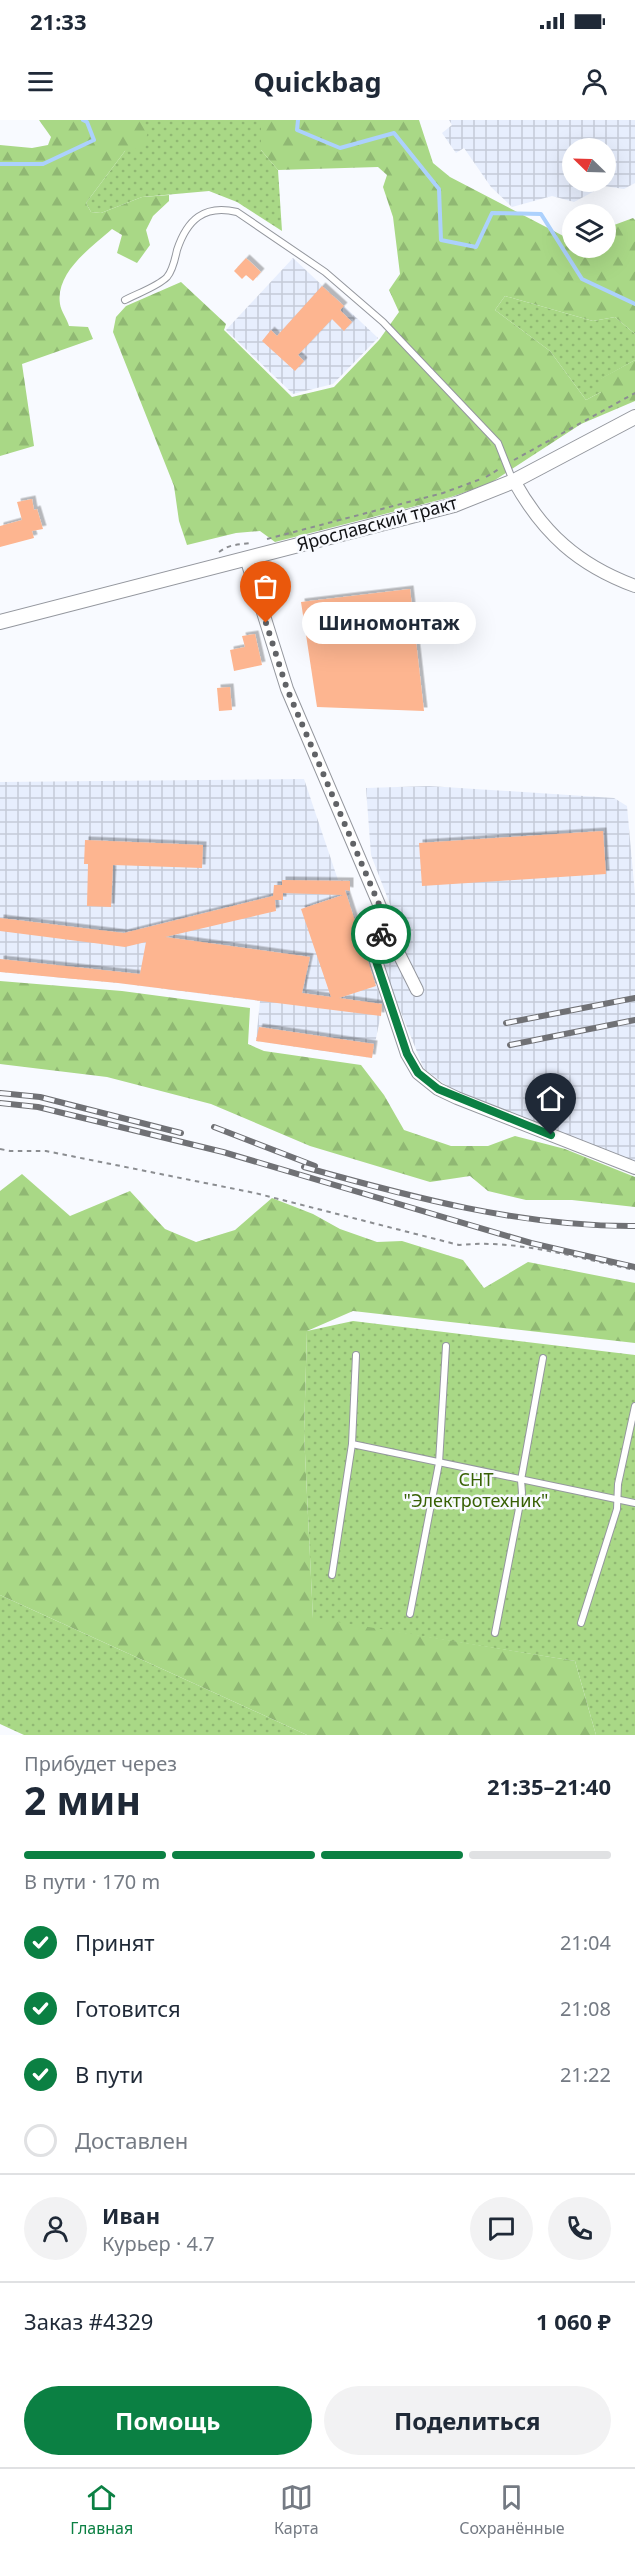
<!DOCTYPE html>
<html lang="ru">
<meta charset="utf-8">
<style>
body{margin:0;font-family:"Noto Sans",sans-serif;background:#f2f2f3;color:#1f2937;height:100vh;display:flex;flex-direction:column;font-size:22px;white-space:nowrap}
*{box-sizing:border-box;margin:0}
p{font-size:20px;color:#747a83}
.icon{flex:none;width:33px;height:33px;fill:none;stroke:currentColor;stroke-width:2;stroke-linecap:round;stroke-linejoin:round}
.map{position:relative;height:1615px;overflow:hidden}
.side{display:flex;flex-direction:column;background:#fff;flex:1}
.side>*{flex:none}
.needle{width:39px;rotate:293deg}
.controls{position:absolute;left:562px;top:18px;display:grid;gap:12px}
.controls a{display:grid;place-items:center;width:54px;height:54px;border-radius:50%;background:#fff;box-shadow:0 6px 24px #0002;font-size:30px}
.pin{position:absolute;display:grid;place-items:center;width:51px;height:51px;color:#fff;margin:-62px -26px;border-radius:50% 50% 50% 0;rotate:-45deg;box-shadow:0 0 6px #0007}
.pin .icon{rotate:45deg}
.courier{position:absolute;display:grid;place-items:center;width:60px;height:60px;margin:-30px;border:4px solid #0b8043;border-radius:50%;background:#fff;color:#222;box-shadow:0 2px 8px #0007}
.bubble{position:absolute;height:42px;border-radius:21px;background:#fff;box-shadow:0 6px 24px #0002;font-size:20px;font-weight:700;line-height:42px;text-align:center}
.overview em{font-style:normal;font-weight:700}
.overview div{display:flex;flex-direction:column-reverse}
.overview{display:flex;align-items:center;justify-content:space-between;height:102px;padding:0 24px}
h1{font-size:39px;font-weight:700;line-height:45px}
.bar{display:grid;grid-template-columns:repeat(4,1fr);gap:9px 6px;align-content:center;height:72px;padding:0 24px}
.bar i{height:8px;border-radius:4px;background:#e0e1e3}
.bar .on{background:#0b8043}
.bar p{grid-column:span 4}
.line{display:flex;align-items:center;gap:15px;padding:0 24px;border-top:2px solid #e0e1e3}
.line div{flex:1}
.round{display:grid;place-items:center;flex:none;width:63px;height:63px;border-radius:32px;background:#f2f2f3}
ol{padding:0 24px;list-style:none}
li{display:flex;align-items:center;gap:18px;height:66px}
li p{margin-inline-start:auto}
li .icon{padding:6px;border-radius:50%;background:#0b8043;color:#fff;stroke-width:4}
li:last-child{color:#747a83}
li i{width:33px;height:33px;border:3px solid #e0e1e3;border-radius:50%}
.cta{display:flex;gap:12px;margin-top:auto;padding:12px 24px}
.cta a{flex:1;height:69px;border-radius:36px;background:#0b8043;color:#fff;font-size:24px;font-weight:700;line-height:69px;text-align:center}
.cta a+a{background:#f2f2f3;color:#1f2937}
.status{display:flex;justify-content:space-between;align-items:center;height:42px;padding:0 30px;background:#fff;direction:ltr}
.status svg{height:16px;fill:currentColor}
header{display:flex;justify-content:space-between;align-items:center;height:78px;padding:0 24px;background:#fff;font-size:27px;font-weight:700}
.tab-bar{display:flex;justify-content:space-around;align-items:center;height:84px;border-top:2px solid #e0e1e3;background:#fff;font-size:16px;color:#747a83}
.tab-bar a{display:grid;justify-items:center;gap:3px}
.tab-bar .on{color:#0b8043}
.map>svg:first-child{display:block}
</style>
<div class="status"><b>21:33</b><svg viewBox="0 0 49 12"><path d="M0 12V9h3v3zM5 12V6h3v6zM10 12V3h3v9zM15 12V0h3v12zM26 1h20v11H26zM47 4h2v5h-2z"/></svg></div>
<header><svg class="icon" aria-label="menu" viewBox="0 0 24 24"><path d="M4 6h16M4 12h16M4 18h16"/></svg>Quickbag<svg class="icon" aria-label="person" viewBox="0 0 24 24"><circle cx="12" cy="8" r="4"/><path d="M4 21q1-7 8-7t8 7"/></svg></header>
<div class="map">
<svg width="635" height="1615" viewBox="0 0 635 1615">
<defs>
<pattern id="industrial-grid" width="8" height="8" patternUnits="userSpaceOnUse" patternTransform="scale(1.5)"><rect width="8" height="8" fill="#e7eefd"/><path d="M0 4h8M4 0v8" fill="none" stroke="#c5cbd8"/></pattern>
<pattern id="grass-dots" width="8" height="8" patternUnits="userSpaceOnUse" patternTransform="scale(1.5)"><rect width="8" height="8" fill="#a9d886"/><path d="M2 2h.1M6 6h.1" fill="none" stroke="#90b873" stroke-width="1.8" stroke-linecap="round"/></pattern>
<pattern id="forest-firs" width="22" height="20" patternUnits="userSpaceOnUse" patternTransform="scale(1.5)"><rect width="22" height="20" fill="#a9d886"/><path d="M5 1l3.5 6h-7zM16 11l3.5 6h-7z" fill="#90b873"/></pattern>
<filter id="shadow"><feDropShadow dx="3.5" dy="-3.5" stdDeviation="0" flood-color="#0004"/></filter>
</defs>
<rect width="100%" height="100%" fill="#f8faff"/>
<!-- industrial -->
<g fill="url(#industrial-grid)" fill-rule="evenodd">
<path d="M449,0H635V63L624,69L604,66L574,82L552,76L512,87L491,67L464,28L456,33L442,13L452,5ZM573,28H606V62H573Z"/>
<polygon points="293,138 378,218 333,264 293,274 226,210"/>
<polygon points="304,659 338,760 350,761 349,781 383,884 372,938 256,921 260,881 118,863 0,852 0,662"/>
<polygon points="429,666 614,678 627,686 635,775 635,1043 453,970 424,949 383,848 386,834 409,819 401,813 371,735 366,668"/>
</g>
<!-- grass -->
<g fill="url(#grass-dots)">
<polygon points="139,0 261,0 261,30 278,50 282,111 237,82 209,71 142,77 101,93 91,92 86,83 125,31"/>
<polygon points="505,176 593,201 615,197 635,214 635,240 601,259 601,272 586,280 550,231 495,190"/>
<polygon points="353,1201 635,1235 635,1615 596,1615 575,1541 313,1499 304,1313 307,1211"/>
<polygon points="0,1475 307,1615 24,1615 0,1604"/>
</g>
<!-- forest -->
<g fill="url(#forest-firs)">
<path d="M39,0H139L148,11L144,27L125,31L86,83L91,92L101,93L142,77L169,75V81L153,96L146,110L150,125L137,143L117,133L122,115L112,109C92,127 55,152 60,184C61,191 67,199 69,206L88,207L93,219L22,244L34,326L0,336V25L32,28L48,25L51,17Z"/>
<polygon points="261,0 419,0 433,43 450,57 573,121 573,128 606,128 606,108 633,98 635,100 635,214 615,197 593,201 505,176 495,190 550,231 586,280 601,272 600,259 635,240 635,281 581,304 489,364 451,377 275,422 260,411 236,413 187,425 179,401 174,366 113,212 116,197 126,186 181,162 226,204 224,210 292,277 334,267 379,220 399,192 389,170 400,154 393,97 383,67 387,55 378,47 278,50 261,30"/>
<polygon points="0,861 122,871 250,888 248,924 264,931 361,945 384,975 404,1010 451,1026 488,1026 515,1016 565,1029 635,1057 635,1087 572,1080 526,1080 488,1071 470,1056 430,1062 310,1026 211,984 107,957 0,944"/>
<polygon points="22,1054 70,1096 130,1071 165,1109 196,1122 235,1110 272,1078 313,1094 340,1109 377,1122 402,1121 463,1140 484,1168 528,1142 635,1163 635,1223 353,1191 307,1211 304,1313 313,1498 575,1541 596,1615 307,1615 0,1475 0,1071"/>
</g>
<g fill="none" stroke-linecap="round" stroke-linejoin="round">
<!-- stream -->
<g stroke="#acd1fd" stroke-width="4">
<polyline points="298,0 297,10 340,28 394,13 439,69 441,120 476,127 492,93 541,94 582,159 635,184"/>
<polyline points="0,44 43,44 94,20 87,2 83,0"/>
</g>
</g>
<!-- building -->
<g fill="#fdb590" fill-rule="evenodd" filter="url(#shadow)">
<polygon points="246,138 261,152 253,161 246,155 242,159 234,151"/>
<polygon points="322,166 344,186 340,190 352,202 344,211 332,199 298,235 304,241 295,251 262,221 271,210 277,216"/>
<polygon points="32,379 34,390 37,389 43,409 32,411 34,418 0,427 0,406 22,400 17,382"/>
<polygon points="410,469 424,591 317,587 301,482"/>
<polygon points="255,514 262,545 234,551 230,530 245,527 242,516"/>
<polygon points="230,567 232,590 219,591 217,568"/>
<polygon points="603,711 606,754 422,766 419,723"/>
<polygon points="85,720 203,725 202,748 113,745 111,787 87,786 88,744 84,744"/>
<path d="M282,760L350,761V771L345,770L376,866L339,878L382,884L381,896L118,863L0,852V839L140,854L146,822L125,827L0,811V798L124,813L273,776L274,765H282ZM283,773L343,775L301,789L331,877L302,873L310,837L165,817L276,791L275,780H283Z"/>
<polygon points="259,907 374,924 372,938 256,921"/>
</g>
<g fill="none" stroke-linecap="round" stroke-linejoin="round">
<defs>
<g id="service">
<path d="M125,180C138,173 157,167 167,157C173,150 175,139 177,130C187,100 204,84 237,92L325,152L383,202L498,323L513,361"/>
<polyline points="352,1324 635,1383"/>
<polyline points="332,1455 352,1324 356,1235"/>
<polyline points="410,1494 439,1343 446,1226"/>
<polyline points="581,1503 617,1389 618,1364 635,1286"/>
<polyline points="495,1513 522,1373 521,1360 543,1238"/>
</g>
<g id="minor">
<path d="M514,361C543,413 578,445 635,466"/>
<polyline points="246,438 287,569 384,796 375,838 407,934 418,953 438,969 457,978 635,1048"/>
<polyline points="385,797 396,828 417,870"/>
</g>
<polyline id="tertiary" points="0,502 454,385 514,361 635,297"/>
</defs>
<!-- service casing -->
<use href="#service" stroke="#94979e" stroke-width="8"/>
<!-- minor casing -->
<use href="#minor" stroke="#94979e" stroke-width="14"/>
<!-- tertiary casing -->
<use href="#tertiary" stroke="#94979e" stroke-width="16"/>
<!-- path -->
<g stroke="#8b8d91" stroke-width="2" stroke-dasharray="4.5 4.5" stroke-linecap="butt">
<polyline points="514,340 635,273"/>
<polyline points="486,357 499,349"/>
<polyline points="267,419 443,373 481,359"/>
<path d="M219,432C230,424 237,425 250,423"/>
<path d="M0,1029L10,1031H46L255,1073L459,1125C518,1119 577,1138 635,1150"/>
</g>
<!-- service -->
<use href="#service" stroke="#fff" stroke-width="6"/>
<!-- minor -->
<use href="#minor" stroke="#fff" stroke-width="12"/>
<!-- tertiary -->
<use href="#tertiary" stroke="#fff" stroke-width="14"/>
<defs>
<g id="rail">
<polyline points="506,903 635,878"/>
<polyline points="510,925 635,900"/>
<polyline points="0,973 40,977 181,1013"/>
<polyline points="0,983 38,987 223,1032 531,1123 635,1147"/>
<polyline points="214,1007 315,1046"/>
<path d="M304,1047C411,1077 522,1107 635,1106"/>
</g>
</defs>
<!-- rail casing -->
<use href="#rail" stroke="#707175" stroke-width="6"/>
<!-- rail -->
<use href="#rail" stroke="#f8faff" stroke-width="4" stroke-dasharray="11" stroke-linecap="butt"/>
</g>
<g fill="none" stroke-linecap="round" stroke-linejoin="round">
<!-- done -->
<polyline stroke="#616366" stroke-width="6" stroke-dasharray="0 10.8" points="266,503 287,569 384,796 381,814"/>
<!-- route -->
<polyline stroke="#0b8043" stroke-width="8" points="381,814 375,838 407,934 418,953 438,969 551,1015"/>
</g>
<g text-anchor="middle" stroke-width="5" stroke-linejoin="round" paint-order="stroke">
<!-- street labels -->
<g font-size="18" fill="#101114" stroke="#f8faff">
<text transform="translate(377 404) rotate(-15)" y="6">Ярославский тракт</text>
</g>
<!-- park labels -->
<g font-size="18" fill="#376004" stroke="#f8faff">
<text x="476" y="1366">СНТ<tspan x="476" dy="21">"Электротехник"</tspan></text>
</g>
</g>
</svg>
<div class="controls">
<a><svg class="needle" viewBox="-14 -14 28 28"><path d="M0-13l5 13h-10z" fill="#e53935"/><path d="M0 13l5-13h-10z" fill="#747a83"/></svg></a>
<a><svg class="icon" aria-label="layers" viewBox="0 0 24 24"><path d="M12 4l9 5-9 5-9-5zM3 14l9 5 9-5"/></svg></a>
</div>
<div class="pin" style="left:266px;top:503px;background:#ea580c"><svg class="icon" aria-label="bag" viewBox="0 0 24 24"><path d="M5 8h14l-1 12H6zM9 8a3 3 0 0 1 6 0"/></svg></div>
<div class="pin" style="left:551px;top:1015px;background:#1f2937"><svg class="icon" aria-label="home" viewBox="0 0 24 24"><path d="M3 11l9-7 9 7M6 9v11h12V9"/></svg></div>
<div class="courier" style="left:381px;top:814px"><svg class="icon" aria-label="bike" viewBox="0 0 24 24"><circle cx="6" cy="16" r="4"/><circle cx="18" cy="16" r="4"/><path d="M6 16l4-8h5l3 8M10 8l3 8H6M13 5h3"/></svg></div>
<div class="bubble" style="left:302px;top:482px;width:174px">Шиномонтаж</div>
</div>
<section class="side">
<div class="overview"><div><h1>2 мин</h1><p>Прибудет через</p></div><em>21:35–21:40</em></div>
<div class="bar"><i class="on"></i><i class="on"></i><i class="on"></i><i></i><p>В пути · 170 m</p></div>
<ol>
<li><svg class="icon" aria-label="check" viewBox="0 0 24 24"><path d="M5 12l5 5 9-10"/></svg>Принят<p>21:04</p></li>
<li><svg class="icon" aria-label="check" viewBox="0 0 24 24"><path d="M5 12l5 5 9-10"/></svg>Готовится<p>21:08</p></li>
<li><svg class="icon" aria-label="check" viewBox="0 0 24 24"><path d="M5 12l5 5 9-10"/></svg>В пути<p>21:22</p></li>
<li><i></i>Доставлен</li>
</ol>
<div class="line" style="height:108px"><a class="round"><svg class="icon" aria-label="person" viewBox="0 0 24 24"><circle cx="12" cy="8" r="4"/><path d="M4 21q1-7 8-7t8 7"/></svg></a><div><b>Иван</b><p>Курьер · 4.7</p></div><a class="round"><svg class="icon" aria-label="chat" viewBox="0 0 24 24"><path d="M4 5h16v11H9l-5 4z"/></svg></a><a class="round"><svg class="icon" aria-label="phone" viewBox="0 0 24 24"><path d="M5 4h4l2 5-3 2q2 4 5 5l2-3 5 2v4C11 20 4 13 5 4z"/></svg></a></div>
<div class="line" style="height:78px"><div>Заказ #4329</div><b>1 060 ₽</b></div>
<div class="cta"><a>Помощь</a><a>Поделиться</a></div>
</section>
<nav class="tab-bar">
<a class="on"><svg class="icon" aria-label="home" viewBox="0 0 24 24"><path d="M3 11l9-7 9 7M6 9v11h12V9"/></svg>Главная</a>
<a><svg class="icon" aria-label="map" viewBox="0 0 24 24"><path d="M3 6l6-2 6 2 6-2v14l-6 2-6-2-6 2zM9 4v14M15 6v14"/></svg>Карта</a>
<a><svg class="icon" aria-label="saved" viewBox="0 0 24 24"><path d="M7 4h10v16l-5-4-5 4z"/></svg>Сохранённые</a>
</nav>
